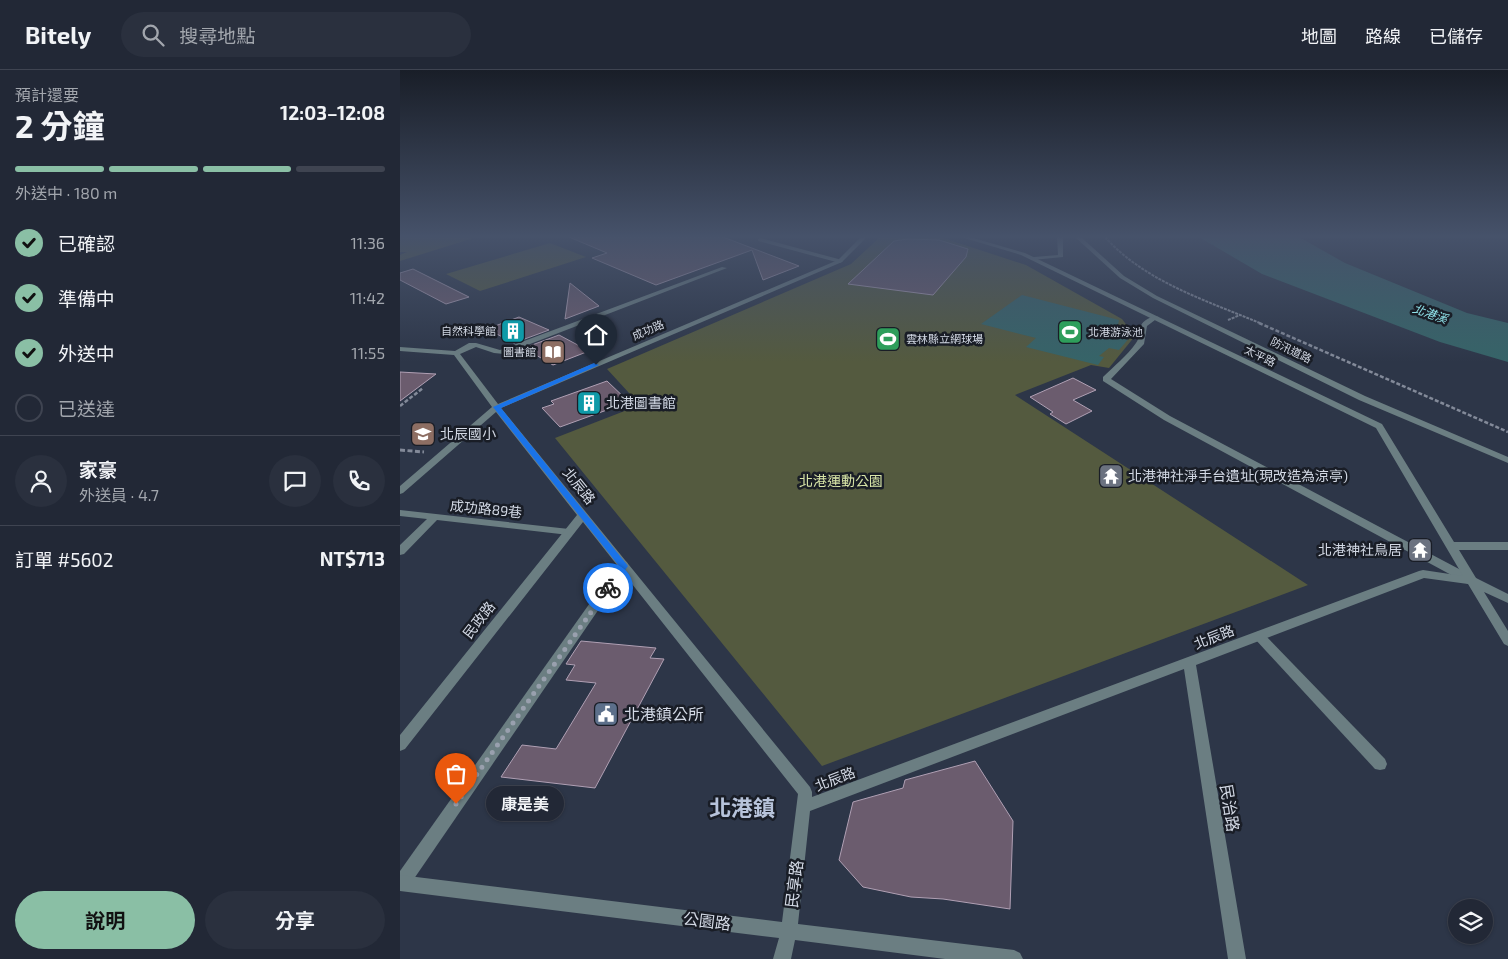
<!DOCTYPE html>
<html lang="zh-TW">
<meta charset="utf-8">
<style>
body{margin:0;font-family:"Exo 2","Noto Sans TC",sans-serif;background:#2a303e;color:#f1f3f6;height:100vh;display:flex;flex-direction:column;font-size:19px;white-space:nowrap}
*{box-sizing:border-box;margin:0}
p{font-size:16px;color:#a2a6ad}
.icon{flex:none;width:28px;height:28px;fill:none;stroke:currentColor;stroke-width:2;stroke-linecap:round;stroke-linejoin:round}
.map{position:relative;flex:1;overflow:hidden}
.panel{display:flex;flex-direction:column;background:#222836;width:400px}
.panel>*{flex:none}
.buttons{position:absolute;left:1048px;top:829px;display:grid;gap:10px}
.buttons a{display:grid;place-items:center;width:45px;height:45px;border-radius:50%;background:#222836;box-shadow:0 1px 4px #0004,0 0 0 1px #3f4451;font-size:25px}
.pin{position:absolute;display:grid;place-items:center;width:42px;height:42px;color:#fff;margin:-51px -21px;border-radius:50% 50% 50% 0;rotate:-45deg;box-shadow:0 0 5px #0007}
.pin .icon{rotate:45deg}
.courier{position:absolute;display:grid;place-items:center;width:50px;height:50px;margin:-25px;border:4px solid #1a73e8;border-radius:50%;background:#fff;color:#222;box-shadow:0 1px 6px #0007}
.bubble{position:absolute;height:35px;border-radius:18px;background:#222836;box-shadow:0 1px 4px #0004,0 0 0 1px #3f4451;font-size:16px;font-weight:700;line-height:35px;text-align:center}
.head em{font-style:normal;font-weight:700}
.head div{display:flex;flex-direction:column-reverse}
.head{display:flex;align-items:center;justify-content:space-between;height:85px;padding:0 15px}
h1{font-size:32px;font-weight:700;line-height:38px}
.bar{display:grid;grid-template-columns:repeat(4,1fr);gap:8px 5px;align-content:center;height:60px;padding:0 15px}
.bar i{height:6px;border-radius:4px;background:#3f4451}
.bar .active{background:#8abfa5}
.bar p{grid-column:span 4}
.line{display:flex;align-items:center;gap:12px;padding:0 15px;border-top:1px solid #3f4451}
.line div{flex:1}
.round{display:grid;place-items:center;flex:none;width:52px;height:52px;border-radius:26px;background:#2a303e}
ol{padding:0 15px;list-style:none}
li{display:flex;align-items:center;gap:15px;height:55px}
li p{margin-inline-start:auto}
li .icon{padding:5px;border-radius:50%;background:#8abfa5;color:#111;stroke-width:4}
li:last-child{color:#a2a6ad}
li i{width:28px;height:28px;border:2px solid #3f4451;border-radius:50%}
.cta{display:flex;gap:10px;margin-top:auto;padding:10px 15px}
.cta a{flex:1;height:58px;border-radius:30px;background:#8abfa5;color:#111;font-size:20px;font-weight:700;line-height:58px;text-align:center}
.cta a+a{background:#2a303e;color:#f1f3f6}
header{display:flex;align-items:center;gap:30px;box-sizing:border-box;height:70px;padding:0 25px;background:#222836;border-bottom:1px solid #3f4451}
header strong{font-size:24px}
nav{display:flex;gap:28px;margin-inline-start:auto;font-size:18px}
.search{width:350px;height:45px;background:#2a303e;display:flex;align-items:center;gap:12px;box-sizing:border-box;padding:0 18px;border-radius:28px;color:#a2a6ad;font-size:19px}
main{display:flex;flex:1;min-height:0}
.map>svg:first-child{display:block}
</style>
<header>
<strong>Bitely</strong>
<div class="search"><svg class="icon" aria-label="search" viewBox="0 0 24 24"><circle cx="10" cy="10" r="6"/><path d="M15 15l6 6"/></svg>搜尋地點</div>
<nav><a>地圖</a><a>路線</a><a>已儲存</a></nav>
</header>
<main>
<section class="panel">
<div class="head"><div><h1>2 分鐘</h1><p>預計還要</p></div><em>12:03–12:08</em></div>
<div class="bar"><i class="active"></i><i class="active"></i><i class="active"></i><i></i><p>外送中 · 180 m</p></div>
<ol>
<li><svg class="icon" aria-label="check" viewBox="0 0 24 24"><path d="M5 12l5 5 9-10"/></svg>已確認<p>11:36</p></li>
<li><svg class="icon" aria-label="check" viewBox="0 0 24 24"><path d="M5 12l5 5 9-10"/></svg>準備中<p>11:42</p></li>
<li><svg class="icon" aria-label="check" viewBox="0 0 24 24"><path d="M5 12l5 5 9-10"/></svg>外送中<p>11:55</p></li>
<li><i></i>已送達</li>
</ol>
<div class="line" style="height:90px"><a class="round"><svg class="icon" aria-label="person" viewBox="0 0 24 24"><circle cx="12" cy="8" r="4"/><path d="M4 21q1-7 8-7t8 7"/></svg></a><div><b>家豪</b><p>外送員 · 4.7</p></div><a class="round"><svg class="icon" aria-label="chat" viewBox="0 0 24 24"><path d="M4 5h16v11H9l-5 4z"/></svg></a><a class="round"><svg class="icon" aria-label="phone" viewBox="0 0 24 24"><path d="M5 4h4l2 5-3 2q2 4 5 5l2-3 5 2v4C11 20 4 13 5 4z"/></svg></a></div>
<div class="line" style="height:65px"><div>訂單 #5602</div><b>NT$713</b></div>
<div class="cta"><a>說明</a><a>分享</a></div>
</section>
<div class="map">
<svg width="1108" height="889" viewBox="0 0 1108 889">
<rect width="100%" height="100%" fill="#2d3648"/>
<!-- green -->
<g fill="#545a3f">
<polygon points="0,167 77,167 0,191 0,185 7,182 0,182"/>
<polygon points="480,167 540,167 626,195 722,249 735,266 709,298 691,295 615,325 908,515 422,696 155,368 240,335 207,299 451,194"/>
<polygon points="150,173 186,187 80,221 46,204"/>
</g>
<!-- water -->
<g fill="#366468">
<polygon points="799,167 899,167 945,193 1067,243 1108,253 1108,292 1040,272 862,204"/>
<polygon points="622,225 719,250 718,255 725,258 731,266 719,280 709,278 699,286 704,287 698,295 626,277 636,268 581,254"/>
</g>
<!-- building -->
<g fill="#6b5c6e" stroke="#b0a0b4">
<polygon points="169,167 323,167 399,196 363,210 352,180 256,215 192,188 207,183"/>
<polygon points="508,169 539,170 568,179 566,187 533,225 448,214 494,171"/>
<polygon points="13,199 69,227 46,234 0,210 0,203"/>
<polygon points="170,213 199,236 165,249"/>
<polygon points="119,247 149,260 114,273 87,259"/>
<polygon points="159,265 189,281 153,295 124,278"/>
<polygon points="0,302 36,304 0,331"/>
<polygon points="673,308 696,320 673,330 692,341 666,354 650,344 653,342 630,327"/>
<polygon points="207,311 229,332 160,357 142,338 154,334 151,331"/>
<polygon points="181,571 256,578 250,588 264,589 195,718 101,707 122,675 156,679 196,613 166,610 175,595 166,594"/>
<polygon points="575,691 613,751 610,839 543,829 511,827 463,817 439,790 453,732 503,718 505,710"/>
</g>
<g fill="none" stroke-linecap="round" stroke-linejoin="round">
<!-- path-far2 -->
<g stroke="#838a99" stroke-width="2" stroke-dasharray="3 1" stroke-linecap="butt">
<path d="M705,167C745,212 808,231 862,254"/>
<polyline points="828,250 840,245"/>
</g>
<!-- path-far1 -->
<g stroke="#838a99" stroke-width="2.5" stroke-dasharray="4 2" stroke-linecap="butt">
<polyline points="859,253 1108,362"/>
<polyline points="0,336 23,318"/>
</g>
<!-- path -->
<polyline stroke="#838a99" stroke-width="3" stroke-dasharray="5 2.5" stroke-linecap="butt" points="0,380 24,382"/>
<!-- service -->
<g fill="#6b7e82" fill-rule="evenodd">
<polygon points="657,167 663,167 663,187 632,190 632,188 634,187 658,185"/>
<polygon points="360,168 442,190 443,191 440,193 358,171 358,169"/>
<path d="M754,246L759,247L747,256L744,274L711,309L770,346L1076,508L1078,511L1076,514H1068L764,350L703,311V307C714,296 727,286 736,273C744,262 733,254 754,246Z"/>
<polygon points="0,440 169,459 174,462 169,465 37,450 4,484 0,485 0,475 27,449 0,446"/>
<polygon points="223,491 227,492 228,495 227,498 7,819 0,821 0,801 219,492"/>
<polygon points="859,561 863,563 985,689 987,694 985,699 980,700 975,699 855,569 853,566 855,563"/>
</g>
<!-- minor -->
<g fill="#6b7e82" fill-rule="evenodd">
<polygon points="461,167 467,167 442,192 101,338 410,717 412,722 412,727 1019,501 1023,500 1063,506 976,358 621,185 561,167 570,167 625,183 982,354 1054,472 1108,472 1108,480 1059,480 1076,508 1108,524 1108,533 1084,522 1108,561 1108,576 1104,574 1068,514 1024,508 796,595 846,889 828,889 784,599 410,741 398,854 614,880 620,883 623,889 545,889 395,870 391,889 373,889 379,868 0,821 0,805 382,852 398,724 183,452 5,679 0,681 0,665 177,445 96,342 3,423 0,424 0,416 92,337 54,285 0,281 0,277 55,281 69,273 76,273 100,280 322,197 327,198 104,284 94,283 76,277 60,284 98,334 438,190"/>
<polygon points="675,167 681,167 724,206 757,226 965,326 1108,387 1108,393 959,330 753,228 720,208"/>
</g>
</g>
<!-- sky -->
<linearGradient id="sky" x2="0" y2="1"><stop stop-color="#191e28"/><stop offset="0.57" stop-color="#46526a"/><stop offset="1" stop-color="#46526a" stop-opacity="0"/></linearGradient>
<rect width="1108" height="292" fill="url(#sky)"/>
<!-- route -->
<polygon fill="#1a73e8" points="194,293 199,295 101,338 228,496 211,520 208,521 203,518 219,496 93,337"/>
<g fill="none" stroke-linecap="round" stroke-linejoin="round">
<!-- done -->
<polyline stroke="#99a0ae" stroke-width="5" stroke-dasharray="0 9" points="56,734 208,518"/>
</g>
<!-- icons -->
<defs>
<symbol id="building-square" viewBox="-11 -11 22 22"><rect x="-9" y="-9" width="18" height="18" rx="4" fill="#0f9aa8" stroke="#191d26"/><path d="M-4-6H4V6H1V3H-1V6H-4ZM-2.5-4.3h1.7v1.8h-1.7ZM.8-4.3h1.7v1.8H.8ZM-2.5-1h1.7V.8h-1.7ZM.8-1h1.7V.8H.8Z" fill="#fff"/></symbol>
<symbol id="stadium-square" viewBox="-11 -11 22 22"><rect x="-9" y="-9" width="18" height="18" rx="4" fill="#2e9e5b" stroke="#191d26"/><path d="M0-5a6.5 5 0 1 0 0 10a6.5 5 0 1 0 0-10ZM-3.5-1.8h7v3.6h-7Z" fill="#fff"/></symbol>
<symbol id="library-square" viewBox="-11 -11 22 22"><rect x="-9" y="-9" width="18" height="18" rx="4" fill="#8d6e63" stroke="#191d26"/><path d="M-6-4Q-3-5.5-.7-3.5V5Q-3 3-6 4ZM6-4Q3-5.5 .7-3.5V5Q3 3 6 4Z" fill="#fff"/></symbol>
<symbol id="school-square" viewBox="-11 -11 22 22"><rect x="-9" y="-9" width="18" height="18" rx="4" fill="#8d6e63" stroke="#191d26"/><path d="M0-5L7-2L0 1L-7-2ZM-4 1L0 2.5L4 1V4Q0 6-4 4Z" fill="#fff"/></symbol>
<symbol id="temple-square" viewBox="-11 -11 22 22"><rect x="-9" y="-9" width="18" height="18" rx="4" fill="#6b7280" stroke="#191d26"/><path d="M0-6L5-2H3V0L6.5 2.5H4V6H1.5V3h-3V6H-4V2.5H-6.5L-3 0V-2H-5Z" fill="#fff"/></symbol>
<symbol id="civic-square" viewBox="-11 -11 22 22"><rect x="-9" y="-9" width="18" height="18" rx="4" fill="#5c6f8a" stroke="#191d26"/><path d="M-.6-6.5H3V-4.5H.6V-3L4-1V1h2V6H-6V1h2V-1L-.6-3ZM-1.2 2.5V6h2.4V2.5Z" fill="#fff"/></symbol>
</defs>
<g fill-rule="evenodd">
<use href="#building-square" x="99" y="247" width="28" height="28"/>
<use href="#stadium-square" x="656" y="248" width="28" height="28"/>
<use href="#stadium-square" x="474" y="255" width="28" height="28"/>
<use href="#library-square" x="139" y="268" width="28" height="28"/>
<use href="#building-square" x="175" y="319" width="28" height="28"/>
<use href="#school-square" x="9" y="350" width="28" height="28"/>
<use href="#temple-square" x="697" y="392" width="28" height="28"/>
<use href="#temple-square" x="1006" y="466" width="28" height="28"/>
<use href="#civic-square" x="192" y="630" width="28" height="28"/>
</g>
<g text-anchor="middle" stroke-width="5" stroke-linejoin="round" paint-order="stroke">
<!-- far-street labels -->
<g font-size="11" fill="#d3d9e5" stroke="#191d26">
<text transform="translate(248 260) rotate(-23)" y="4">成功路</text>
<text transform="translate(891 280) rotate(26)" y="4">防汛道路</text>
<text transform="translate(860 286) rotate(26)" y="4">太平路</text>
</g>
<!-- far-poi labels -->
<g font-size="11" fill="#d3d9e5" stroke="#191d26" text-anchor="end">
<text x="96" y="265">自然科學館</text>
<text x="688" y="266" text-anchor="start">北港游泳池</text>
<text x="506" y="273" text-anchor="start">雲林縣立網球場</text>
<text x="136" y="286">圖書館</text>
</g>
<!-- far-water labels -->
<g font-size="12" font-style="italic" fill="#90e3ea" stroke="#191d26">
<text transform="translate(1030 244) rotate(19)" y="4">北港溪</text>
</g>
<!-- poi labels -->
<g font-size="14" fill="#d3d9e5" stroke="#191d26" text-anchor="start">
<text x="206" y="338">北港圖書館</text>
<text x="40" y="369">北辰國小</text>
<text x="728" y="411">北港神社淨手台遺址(現改造為涼亭)</text>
<text x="1002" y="485" text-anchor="end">北港神社鳥居</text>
</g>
<!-- park labels -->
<g font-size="14" fill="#d7e4a7" stroke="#191d26">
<text x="441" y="416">北港運動公園</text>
</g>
<!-- street labels -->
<g font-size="14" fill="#d3d9e5" stroke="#191d26">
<text transform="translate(179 416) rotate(51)" y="5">北辰路</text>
<text transform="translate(86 439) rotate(6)" y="5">成功路89巷</text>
<text transform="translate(79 550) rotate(-52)" y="5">民政路</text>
<text transform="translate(814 567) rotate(-21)" y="5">北辰路</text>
<text transform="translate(435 709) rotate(-21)" y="5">北辰路</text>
</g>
<!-- near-poi labels -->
<g font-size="16" fill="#d3d9e5" stroke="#191d26" text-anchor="start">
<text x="224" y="650">北港鎮公所</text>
</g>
<!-- near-street labels -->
<g font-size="16" fill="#d3d9e5" stroke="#191d26">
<text transform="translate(830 738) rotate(81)" y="6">民治路</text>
<text transform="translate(394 814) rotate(-83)" y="6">民享路</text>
<text transform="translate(307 851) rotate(7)" y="6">公園路</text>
</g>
<!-- near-district labels -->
<g font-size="22" font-weight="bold" fill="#b7c3da" stroke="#191d26">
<text x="342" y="746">北港鎮</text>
</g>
</g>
</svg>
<div class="buttons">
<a><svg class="icon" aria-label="layers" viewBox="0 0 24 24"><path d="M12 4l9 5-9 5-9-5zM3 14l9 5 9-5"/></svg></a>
</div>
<div class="pin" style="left:56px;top:734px;background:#ea580c"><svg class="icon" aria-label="bag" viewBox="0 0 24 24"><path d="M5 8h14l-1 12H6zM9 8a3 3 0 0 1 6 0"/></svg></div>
<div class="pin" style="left:196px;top:295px;background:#1f2937"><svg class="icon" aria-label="home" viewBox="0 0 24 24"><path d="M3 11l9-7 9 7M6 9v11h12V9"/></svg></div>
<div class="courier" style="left:208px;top:518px"><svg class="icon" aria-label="bike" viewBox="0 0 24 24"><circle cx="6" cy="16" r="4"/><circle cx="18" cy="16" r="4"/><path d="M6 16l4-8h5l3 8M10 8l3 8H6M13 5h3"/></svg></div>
<div class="bubble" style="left:86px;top:716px;width:78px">康是美</div>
</div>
</main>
